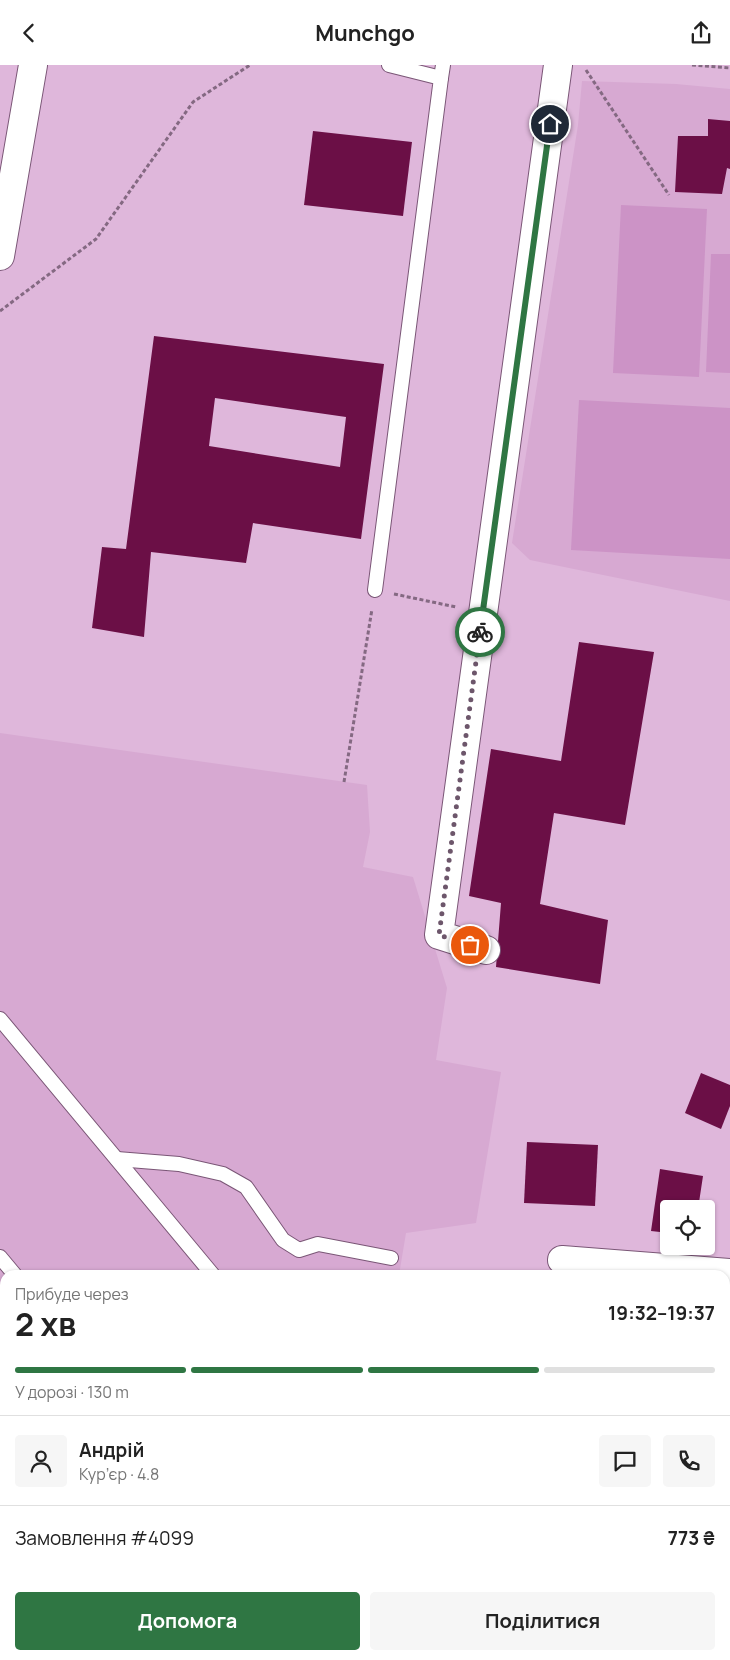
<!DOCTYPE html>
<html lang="uk">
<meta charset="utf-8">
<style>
body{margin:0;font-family:Manrope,sans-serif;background:#f6f6f6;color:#222;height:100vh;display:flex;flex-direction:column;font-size:19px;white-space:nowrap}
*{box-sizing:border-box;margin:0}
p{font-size:16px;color:#767676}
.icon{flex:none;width:28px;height:28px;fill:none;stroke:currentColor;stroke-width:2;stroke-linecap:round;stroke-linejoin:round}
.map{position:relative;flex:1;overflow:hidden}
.details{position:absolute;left:0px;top:1205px;width:730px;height:390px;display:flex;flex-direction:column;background:#fff;border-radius:15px 15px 0 0;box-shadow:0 1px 4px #0004}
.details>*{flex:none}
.buttons{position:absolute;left:660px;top:1135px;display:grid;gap:10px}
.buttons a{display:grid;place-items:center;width:55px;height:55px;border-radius:5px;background:#fff;box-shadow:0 1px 4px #0004;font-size:25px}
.pin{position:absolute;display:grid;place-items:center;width:42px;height:42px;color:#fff;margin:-21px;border:2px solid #fff;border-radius:50%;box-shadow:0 1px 5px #0007}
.courier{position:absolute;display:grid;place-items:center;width:50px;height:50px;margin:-25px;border:4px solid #2f7643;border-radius:50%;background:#fff;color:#222;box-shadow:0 1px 6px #0007}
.summary em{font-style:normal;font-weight:700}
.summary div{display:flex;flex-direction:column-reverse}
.summary{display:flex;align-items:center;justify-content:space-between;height:85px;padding:0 15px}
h1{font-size:32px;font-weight:700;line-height:38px}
.bar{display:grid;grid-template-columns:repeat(4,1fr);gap:8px 5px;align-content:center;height:60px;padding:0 15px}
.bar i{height:6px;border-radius:4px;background:#e0e0e0}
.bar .selected{background:#2f7643}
.bar p{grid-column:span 4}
.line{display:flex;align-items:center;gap:12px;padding:0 15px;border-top:1px solid #e0e0e0}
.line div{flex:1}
.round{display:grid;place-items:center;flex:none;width:52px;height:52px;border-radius:5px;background:#f6f6f6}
.action{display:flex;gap:10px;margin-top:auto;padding:10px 15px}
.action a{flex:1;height:58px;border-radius:5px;background:#2f7643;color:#fff;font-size:20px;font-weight:700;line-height:58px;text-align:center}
.action a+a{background:#f6f6f6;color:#222}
header{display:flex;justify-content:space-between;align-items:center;height:65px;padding:0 15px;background:#fff;font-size:22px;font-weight:700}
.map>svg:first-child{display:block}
</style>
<header><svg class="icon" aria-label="back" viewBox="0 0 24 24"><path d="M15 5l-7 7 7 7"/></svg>Munchgo<svg class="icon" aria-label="share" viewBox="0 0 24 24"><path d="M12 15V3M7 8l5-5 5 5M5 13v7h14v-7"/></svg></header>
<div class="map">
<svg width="730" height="1595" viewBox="0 0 730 1595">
<rect width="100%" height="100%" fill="#dfb7db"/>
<!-- built -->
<g fill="#d7a9d2">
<polygon points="582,16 676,19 730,24 730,536 530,495 512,478 578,60"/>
<polygon points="0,668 367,720 370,767 363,802 413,812 447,923 436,995 501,1007 476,1158 406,1168 399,1210 5,1210 5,1490 0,1481"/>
<polygon points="63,1590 186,1590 174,1595 66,1595"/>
</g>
<!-- green -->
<g fill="#cc93c6">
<polygon points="621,140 707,144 699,312 613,308"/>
<polygon points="711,189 730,189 730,308 706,307"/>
<polygon points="579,335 730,343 730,494 571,485"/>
</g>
<!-- building -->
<g fill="#6b0f46" fill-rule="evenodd">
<polygon points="708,54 730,56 730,104 727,103 722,129 675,127 678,71 708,71"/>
<polygon points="313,66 412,77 403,151 304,140"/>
<path d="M154,271L384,299L361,474L253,458L246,498L151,487L144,572L92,563L102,482L126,484ZM215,333L346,352L340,402L209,381Z"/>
<polygon points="579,577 654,587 625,760 554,748 540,839 608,855 600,919 496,902 501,838 469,831 491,684 561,696"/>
<polygon points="701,1008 730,1020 730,1041 721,1064 685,1048"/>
<polygon points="527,1077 598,1080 595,1141 524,1138"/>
<polygon points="660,1104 703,1111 698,1144 669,1144 669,1168 651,1166"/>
<polygon points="725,1553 730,1554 730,1595 697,1595 698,1590 725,1590"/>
<polygon points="488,1590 526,1590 526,1595 487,1595"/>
</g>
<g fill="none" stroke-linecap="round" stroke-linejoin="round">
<defs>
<g id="lane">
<polyline points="441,13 443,0"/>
<polyline points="375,525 441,13 389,0"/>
<polyline points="0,954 213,1210"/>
<polyline points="117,1094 179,1099 223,1109 246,1122 283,1175 299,1185 318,1179 391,1193"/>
<polyline points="0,1192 15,1210"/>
<polyline points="123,1590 126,1595"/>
</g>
<g id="street">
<polyline points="0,191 33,0"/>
<polyline points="486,885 439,870 558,0"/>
<polyline points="562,1195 730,1208"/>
<polyline points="725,1518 730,1519"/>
<polyline points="209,1595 214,1590"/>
<polyline points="672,1595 672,1590"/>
</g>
</defs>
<!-- lane casing -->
<use href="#lane" stroke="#7a5676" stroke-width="16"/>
<!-- street casing -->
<use href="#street" stroke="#7a5676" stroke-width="30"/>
<!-- path -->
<g stroke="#846982" stroke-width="3" stroke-dasharray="4 2.5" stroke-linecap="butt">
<polyline points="692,0 730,3"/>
<polyline points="586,5 669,130"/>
<polyline points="0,246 96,174 193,37 250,0"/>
<polyline points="394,529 456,542"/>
<polyline points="344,717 372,544"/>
</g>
<!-- lane -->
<use href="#lane" stroke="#fff" stroke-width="14"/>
<!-- street -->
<use href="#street" stroke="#fff" stroke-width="28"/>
</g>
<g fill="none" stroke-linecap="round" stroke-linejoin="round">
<!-- done -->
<polyline stroke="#6d566b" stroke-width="5" stroke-dasharray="0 9" points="470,880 439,870 480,567"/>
<!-- route -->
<polyline stroke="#2f7643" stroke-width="6" points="480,567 550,59"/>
</g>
</svg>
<div class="buttons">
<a><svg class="icon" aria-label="locate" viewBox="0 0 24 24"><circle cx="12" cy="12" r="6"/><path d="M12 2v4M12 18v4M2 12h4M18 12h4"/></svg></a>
</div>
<div class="pin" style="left:470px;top:880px;background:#ea580c"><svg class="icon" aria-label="bag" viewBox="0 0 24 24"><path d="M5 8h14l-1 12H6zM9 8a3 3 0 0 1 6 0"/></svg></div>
<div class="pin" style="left:550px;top:59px;background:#1f2937"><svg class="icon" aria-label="home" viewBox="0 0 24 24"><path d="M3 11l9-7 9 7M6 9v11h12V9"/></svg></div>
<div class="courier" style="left:480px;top:567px"><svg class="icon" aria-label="bike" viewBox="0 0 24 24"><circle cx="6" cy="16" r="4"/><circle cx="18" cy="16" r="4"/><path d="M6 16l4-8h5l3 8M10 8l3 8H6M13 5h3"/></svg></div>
<section class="details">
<div class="summary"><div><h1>2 хв</h1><p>Прибуде через</p></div><em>19:32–19:37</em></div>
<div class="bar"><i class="selected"></i><i class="selected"></i><i class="selected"></i><i></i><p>У дорозі · 130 m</p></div>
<div class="line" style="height:90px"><a class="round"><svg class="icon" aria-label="person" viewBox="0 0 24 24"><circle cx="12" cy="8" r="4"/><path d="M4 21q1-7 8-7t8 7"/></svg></a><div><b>Андрій</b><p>Кур’єр · 4.8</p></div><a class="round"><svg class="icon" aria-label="chat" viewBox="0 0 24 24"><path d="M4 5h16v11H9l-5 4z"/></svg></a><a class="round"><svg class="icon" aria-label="phone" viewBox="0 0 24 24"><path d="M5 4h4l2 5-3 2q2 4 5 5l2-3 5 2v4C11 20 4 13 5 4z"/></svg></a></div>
<div class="line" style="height:65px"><div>Замовлення #4099</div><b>773 ₴</b></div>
<div class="action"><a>Допомога</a><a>Поділитися</a></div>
</section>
</div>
